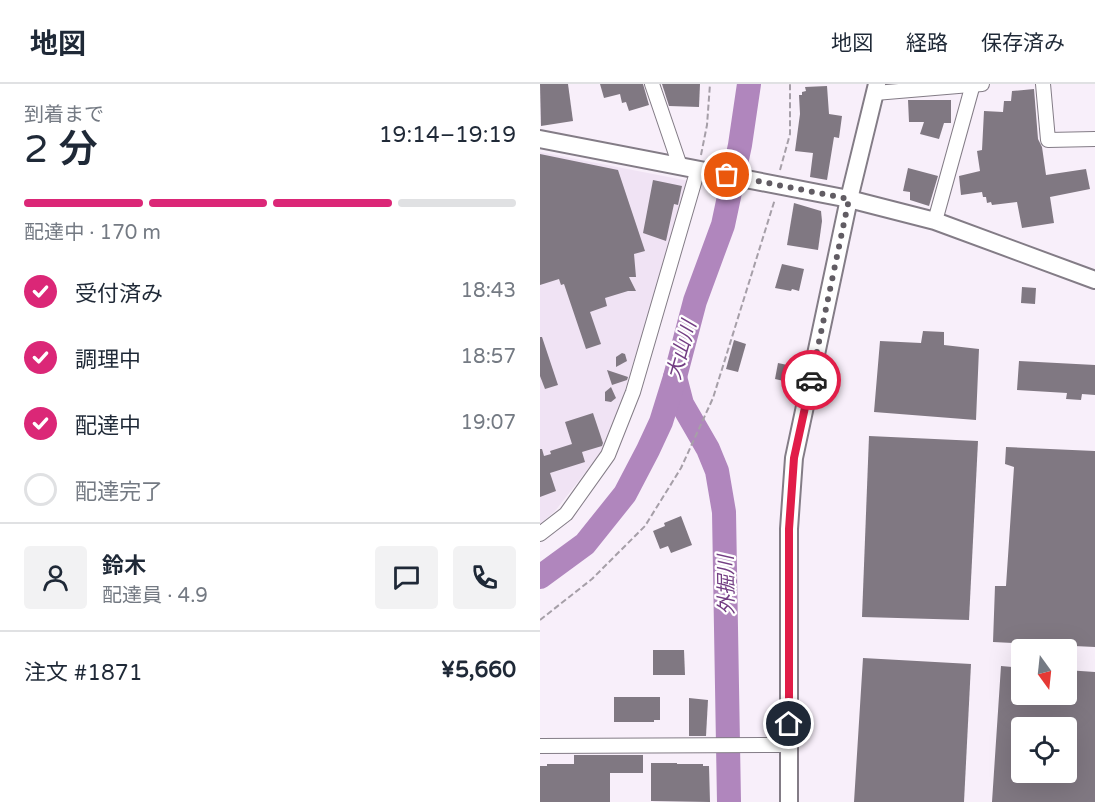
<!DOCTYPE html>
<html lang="ja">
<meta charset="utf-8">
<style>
body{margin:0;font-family:"Varela Round","Noto Sans JP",sans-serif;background:#f2f2f3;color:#1f2937;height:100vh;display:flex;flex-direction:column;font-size:22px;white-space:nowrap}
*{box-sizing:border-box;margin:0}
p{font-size:20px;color:#747a83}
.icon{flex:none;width:33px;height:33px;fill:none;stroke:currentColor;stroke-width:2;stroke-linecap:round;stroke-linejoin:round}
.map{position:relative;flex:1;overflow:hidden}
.panel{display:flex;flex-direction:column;background:#fff;width:540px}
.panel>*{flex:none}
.needle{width:39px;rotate:165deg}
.buttons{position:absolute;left:471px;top:555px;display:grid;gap:12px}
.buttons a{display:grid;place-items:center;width:66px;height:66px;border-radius:6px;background:#fff;box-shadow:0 6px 24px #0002;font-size:30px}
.pin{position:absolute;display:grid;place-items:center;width:51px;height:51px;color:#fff;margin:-26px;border:3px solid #fff;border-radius:50%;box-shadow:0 2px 6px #0007}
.courier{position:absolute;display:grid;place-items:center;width:60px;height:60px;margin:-30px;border:4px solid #e11d48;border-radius:50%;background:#fff;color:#222;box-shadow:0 2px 8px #0007}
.headline em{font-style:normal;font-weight:600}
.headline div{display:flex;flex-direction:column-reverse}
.headline{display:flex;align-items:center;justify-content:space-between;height:102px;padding:0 24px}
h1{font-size:39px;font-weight:600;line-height:45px}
.bar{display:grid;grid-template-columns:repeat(4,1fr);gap:9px 6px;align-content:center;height:72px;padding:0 24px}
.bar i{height:8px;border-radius:4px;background:#e0e1e3}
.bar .selected{background:#db2777}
.bar p{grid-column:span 4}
.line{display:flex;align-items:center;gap:15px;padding:0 24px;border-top:2px solid #e0e1e3}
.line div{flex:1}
.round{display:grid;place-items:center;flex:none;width:63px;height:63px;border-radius:6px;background:#f2f2f3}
ol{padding:0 24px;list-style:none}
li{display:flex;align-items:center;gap:18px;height:66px}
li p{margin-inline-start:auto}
li .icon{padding:6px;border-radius:50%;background:#db2777;color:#fff;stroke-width:4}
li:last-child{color:#747a83}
li i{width:33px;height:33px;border:3px solid #e0e1e3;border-radius:50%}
header{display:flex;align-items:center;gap:36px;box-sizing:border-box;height:84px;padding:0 30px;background:#fff;border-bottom:2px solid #e0e1e3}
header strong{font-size:28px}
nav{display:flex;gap:33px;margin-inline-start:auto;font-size:21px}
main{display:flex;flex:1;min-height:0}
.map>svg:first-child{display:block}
</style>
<header>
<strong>地図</strong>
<nav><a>地図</a><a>経路</a><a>保存済み</a></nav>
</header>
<main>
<section class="panel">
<div class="headline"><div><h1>2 分</h1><p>到着まで</p></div><em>19:14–19:19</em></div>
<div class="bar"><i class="selected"></i><i class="selected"></i><i class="selected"></i><i></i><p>配達中 · 170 m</p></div>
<ol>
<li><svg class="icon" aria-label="check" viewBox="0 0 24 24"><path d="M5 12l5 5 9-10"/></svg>受付済み<p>18:43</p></li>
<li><svg class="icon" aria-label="check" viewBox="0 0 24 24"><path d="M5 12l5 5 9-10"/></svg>調理中<p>18:57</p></li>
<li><svg class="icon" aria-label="check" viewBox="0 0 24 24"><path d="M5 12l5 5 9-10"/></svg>配達中<p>19:07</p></li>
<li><i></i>配達完了</li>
</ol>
<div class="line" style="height:108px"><a class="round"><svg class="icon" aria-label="person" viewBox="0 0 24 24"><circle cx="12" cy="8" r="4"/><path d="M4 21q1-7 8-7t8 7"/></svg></a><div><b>鈴木</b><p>配達員 · 4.9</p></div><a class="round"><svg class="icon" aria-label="chat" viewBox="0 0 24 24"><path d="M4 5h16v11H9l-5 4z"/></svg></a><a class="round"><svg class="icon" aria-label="phone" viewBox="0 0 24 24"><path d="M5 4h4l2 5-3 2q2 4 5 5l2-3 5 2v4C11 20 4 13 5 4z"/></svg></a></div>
<div class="line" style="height:78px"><div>注文 #1871</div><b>¥5,660</b></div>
</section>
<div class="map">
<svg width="555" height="718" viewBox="0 0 555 718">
<rect width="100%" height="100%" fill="#f8effa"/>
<!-- built -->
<polygon fill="#f0e3f4" points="0,68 149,97 69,358 15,427 0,440"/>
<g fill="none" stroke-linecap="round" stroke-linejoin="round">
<!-- river -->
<g stroke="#b086bd" stroke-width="24">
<polyline points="135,293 142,320 168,365 177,387 184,428 189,718"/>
<polyline points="0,493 45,460 85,410 108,366 121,338 135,293 155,217 183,141 200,61 209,0"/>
</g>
</g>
<!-- building -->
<g fill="#807882" fill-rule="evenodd">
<polygon points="0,0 28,0 33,37 1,42"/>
<polygon points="60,0 103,0 109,21 89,27 86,18 82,19 80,10 64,14"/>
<polygon points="122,0 160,0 159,23 129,22"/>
<polygon points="287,2 289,30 302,32 299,54 294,53 287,96 270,93 273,69 255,67 260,30 259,11 262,11 262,8 266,7 265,3"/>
<polygon points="494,5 498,55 502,63 506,91 546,85 550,105 510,113 514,139 482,144 477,118 452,121 451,118 447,119 446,113 443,113 442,108 421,111 419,92 440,87 437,67 442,66 444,27 463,28 464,17 471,17 472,7"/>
<polygon points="368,16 411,16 411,39 404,39 399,55 380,50 384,38 369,38"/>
<polygon points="0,70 78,86 105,167 94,170 96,193 89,193 96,207 88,207 65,214 67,222 50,228 61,260 46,265 24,200 21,201 19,195 0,201"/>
<polygon points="368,84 398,92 389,122 370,116 370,108 363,107"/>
<polygon points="113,96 142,102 138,121 134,120 126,157 103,149"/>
<polygon points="254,119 281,127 282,137 278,166 247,161"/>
<polygon points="242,180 264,185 259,207 252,205 251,207 235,204"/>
<polygon points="482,203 496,204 495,220 481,219"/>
<polygon points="383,247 404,248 404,261 439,265 436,336 334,328 340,257 381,259"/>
<polygon points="0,253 2,253 18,301 5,305 0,292"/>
<polygon points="194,256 206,260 198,288 186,285"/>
<polygon points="82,269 85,270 87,277 76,283 76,273"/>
<polygon points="479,277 555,281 555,311 542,310 541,316 526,315 527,309 477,306"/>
<polygon points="238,279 252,282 248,298 235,295"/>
<polygon points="67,286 88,293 87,296 72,301"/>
<polygon points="71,303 76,314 71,318 65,317 65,308"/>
<polygon points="53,329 63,359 62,362 42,368 45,378 10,389 16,407 0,413 0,365 2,365 4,372 11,370 10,367 32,360 25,338"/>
<polygon points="329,352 438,357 429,536 322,533"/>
<polygon points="466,363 555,367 555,563 453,558 455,502 466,502 474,383 465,380"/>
<polygon points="141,432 152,461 131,469 128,462 120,465 113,447 125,442 124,439"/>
<polygon points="113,566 144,566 145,591 113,591"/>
<polygon points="323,574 431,580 424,718 314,718"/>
<path d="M461,582L482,584V610H526V586L555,588V718H452ZM482,644H526V688H482Z"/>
<polygon points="74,613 120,613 120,636 114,636 114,638 74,638"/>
<polygon points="149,614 168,616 166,652 149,652"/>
<polygon points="34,671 103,671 103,689 70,689 70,718 0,718 0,682 7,682 7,680 34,680"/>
<polygon points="111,679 137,679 137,680 163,680 163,682 169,682 170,718 111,717"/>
</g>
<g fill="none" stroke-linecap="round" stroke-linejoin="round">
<defs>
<g id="minor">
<polyline points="112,0 140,82"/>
<polyline points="503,0 508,56 555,55"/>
<polyline points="335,9 442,0"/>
<polyline points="395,137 433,0"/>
<polyline points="0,450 26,430 68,371 93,308 158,85"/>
<polyline points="0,662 249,661"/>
</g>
<g id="tertiary">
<polyline points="0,55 309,115 395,137 555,196"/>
<polyline points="249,718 249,445 254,374 309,115 337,0"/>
</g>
</defs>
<!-- minor casing -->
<use href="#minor" stroke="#837c86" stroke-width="16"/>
<!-- tertiary casing -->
<use href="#tertiary" stroke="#837c86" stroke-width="20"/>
<!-- path -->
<g stroke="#a69fa8" stroke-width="2" stroke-dasharray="6 3" stroke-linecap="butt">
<polyline points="161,71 167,41 170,0"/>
<polyline points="240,86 250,50 250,0"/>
<polyline points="0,536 52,495 105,442 141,384 173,314 235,115"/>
</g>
<!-- minor -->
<use href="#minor" stroke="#fff" stroke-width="14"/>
<!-- tertiary -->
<use href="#tertiary" stroke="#fff" stroke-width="16"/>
</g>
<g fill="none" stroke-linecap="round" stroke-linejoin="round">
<!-- done -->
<polyline stroke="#615c63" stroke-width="6" stroke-dasharray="0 10.8" points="187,91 309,115 271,296"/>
<!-- route -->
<polyline stroke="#e11d48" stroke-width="8" points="249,640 249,445 254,374 271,296"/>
</g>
<g text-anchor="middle" stroke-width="4.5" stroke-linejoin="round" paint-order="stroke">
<!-- water labels -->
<g font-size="20" font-style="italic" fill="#733e83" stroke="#fff">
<text transform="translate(141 266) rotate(-74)" y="7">大山川</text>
<text transform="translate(186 501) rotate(-91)" y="7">外掘川</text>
</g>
</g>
</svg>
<div class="buttons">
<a><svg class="needle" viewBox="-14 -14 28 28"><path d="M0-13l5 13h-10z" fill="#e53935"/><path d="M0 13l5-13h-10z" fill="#747a83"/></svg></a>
<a><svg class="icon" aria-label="locate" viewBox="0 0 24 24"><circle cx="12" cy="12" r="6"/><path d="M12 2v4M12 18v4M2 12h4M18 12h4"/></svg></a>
</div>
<div class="pin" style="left:187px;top:91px;background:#ea580c"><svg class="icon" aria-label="bag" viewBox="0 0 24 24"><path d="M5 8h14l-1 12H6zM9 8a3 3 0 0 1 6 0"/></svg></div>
<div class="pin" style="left:249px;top:640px;background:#1f2937"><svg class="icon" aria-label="home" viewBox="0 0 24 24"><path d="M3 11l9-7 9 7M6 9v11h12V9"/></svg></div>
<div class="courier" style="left:271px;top:296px"><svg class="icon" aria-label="car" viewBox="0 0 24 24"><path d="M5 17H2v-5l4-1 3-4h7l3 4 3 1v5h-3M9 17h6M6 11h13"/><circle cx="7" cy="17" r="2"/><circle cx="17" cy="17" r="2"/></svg></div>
</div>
</main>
